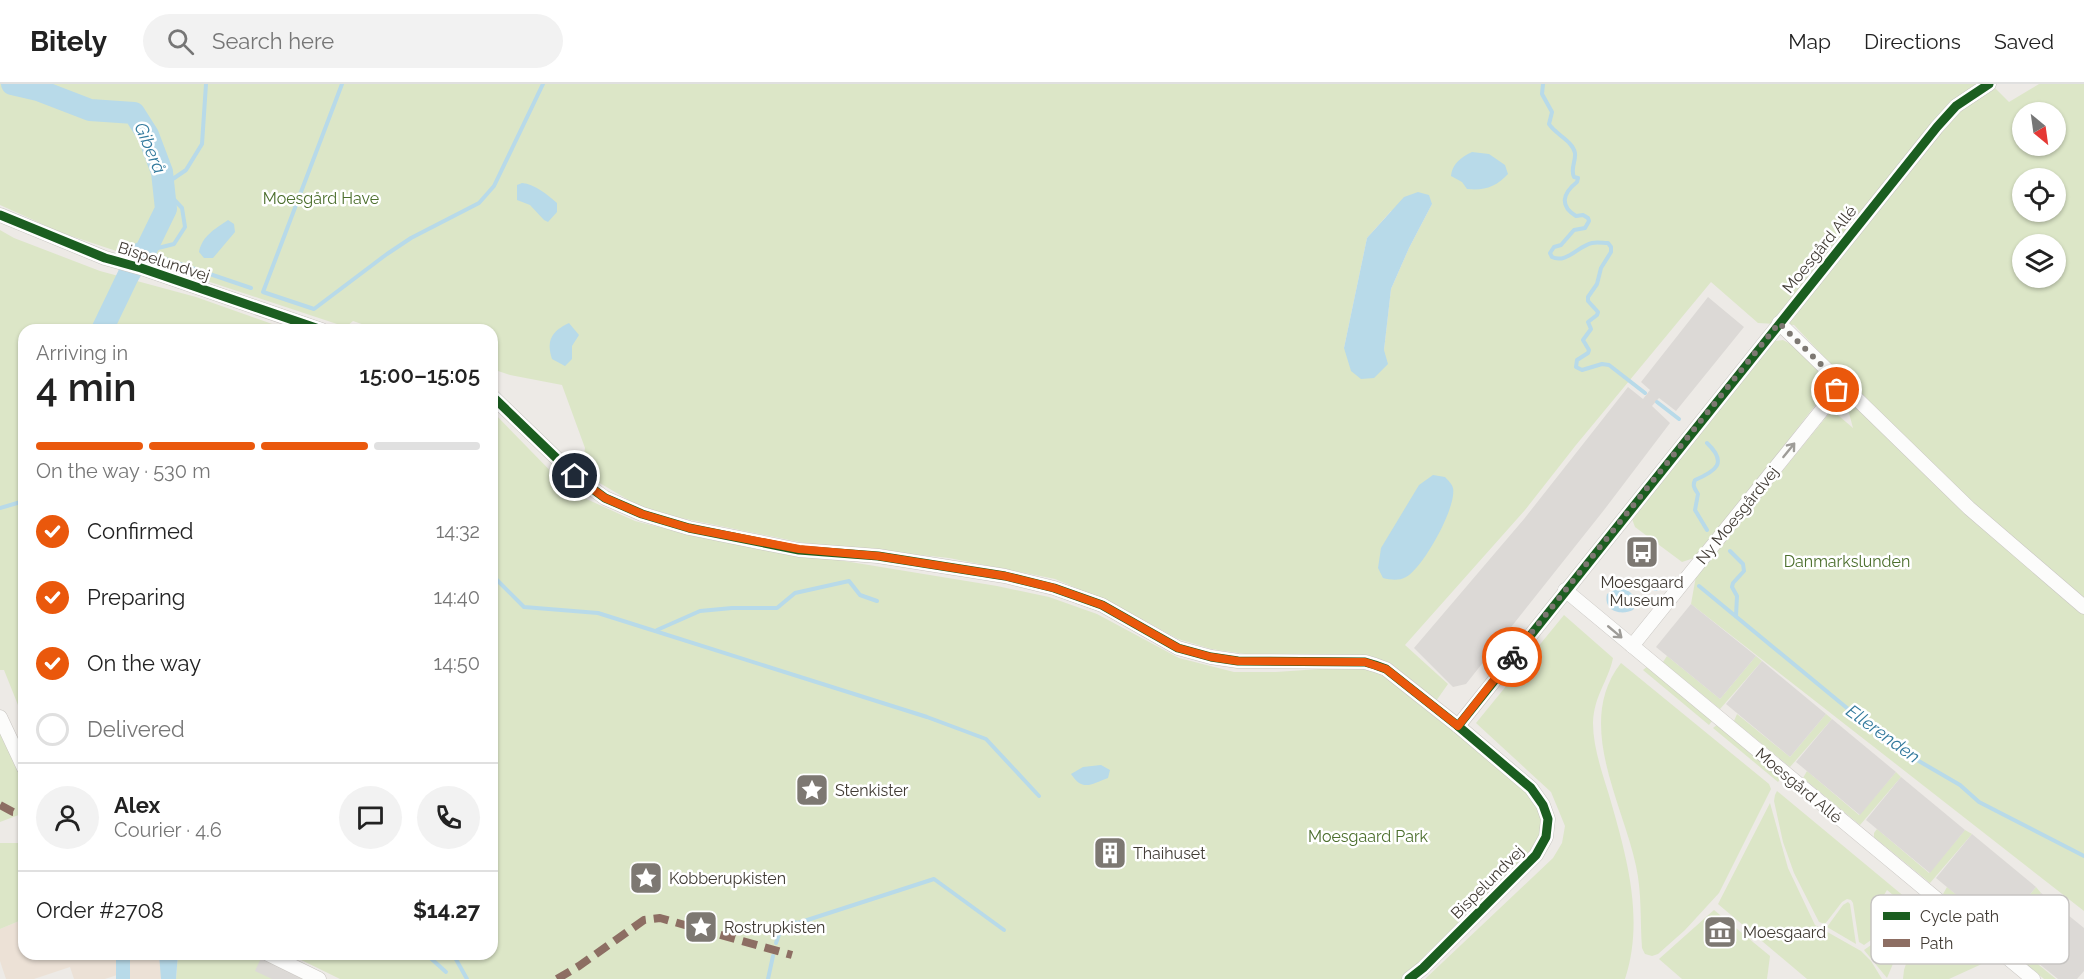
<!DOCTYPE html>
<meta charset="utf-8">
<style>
body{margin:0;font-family:Raleway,sans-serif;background:#f2f2f2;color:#222;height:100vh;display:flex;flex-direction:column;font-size:22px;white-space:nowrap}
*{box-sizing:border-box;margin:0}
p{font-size:20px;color:#767676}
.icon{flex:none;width:33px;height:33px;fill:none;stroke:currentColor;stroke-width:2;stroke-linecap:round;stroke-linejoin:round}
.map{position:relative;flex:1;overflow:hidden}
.details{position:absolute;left:18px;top:240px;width:480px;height:636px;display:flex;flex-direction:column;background:#fff;border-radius:18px;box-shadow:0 2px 4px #0004}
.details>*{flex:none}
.needle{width:39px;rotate:151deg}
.controls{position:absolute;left:2012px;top:18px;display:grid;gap:12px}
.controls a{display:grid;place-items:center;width:54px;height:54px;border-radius:50%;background:#fff;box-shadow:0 2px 4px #0004;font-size:30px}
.pin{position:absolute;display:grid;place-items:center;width:51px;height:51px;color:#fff;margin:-26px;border:3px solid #fff;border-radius:50%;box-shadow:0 2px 6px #0007}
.courier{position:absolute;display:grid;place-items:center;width:60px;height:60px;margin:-30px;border:4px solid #ea580c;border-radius:50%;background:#fff;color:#222;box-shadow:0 2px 8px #0007}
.head em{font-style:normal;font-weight:600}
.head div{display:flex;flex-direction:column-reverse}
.head{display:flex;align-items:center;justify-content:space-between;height:102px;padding:0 18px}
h1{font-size:39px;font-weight:600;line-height:45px}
.bar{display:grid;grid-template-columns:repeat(4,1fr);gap:9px 6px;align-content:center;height:72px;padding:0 18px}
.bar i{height:8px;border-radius:4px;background:#e0e0e0}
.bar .active{background:#ea580c}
.bar p{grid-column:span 4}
.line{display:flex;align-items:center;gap:15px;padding:0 18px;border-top:2px solid #e0e0e0}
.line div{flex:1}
.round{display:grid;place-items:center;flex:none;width:63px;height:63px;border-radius:32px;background:#f2f2f2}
ol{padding:0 18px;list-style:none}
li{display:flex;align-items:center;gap:18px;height:66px}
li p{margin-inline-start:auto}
li .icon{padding:6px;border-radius:50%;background:#ea580c;color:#fff;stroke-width:4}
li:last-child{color:#767676}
li i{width:33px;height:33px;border:3px solid #e0e0e0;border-radius:50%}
header{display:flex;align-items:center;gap:36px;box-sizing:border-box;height:84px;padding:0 30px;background:#fff;border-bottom:2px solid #e0e0e0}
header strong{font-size:28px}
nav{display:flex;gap:33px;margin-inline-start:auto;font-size:21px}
.search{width:420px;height:54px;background:#f2f2f2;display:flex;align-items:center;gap:15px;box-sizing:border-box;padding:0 21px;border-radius:33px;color:#767676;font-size:22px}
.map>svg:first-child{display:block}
</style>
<header>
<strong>Bitely</strong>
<div class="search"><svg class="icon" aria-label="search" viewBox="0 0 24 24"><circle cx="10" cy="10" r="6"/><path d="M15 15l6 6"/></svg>Search here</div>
<nav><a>Map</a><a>Directions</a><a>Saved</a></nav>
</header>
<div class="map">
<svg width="2084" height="895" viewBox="0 0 2084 895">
<rect width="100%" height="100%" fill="#edeae6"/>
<!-- commercial -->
<polygon fill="#ece1d6" points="24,835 24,870 159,870 162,893 161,895 129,895 123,889 105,895 74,895 70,883 34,895 6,895 0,877 0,845"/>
<!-- green -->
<g fill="#dce6c7" fill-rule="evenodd">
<path d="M0,0H1991L2009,18L2039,0H2084V827L1691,520L1696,492L1832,326L1853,344L1846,318L1854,305L1794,241L1758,239L1711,198L1576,361L1525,426L1405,561L1448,600L1436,617L1392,582L1318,572L1245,570L1211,565L1178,555L1116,521L1055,495L949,474L804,459L676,433L642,424L581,388L585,364L562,301L510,291L492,285V246H379L353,237L346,243L62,149L0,121ZM2022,28H2055V62H2022ZM2022,94H2055V128H2022ZM1432,120L1409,164L1391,205L1384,266L1344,264L1367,154L1391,127ZM2022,160H2055V194H2022Z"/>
<polygon points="0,146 14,154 100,187 196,213 289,246 24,246 24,636 4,586 0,586"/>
<path d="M1783,256C1801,265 1823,287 1827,306L1702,468L1694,474L1682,478L1635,443L1632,435L1770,262L1775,257Z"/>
<polygon points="492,327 571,408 635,437 698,453 997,502 1049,513 1097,530 1179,574 1234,588 1276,588 1363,582 1390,596 1519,700 1537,721 1543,739 1538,759 1494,807 1467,830 1460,840 1427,869 1422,879 1402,895 340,895 289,870 492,870"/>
<path d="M1564,531L1613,574C1608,598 1594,611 1593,639C1593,663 1602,688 1609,711C1626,770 1645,834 1625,895H1425L1553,774L1562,759L1565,742L1551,708L1476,639Z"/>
<polygon points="1667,572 1720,615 1756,572 1762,577 1720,625 1664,579 1663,578"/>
<path d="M1621,579L1769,700L1771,705L1719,809L1685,846L1658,870L1652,872L1645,870L1642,864C1640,836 1642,809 1636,782C1623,719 1574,639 1621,579Z"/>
<polygon points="1648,582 1712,637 1709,641 1643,586"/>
<polygon points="1737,630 1790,673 1826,630 1832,635 1790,683 1734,637"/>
<polygon points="1718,640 1781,694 1778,698 1713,644"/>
<polygon points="0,648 24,697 24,729 0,738"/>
<polygon points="1807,687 1859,731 1896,688 1901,693 1860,741 1803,694"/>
<polygon points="1777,707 1912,819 1915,825 1912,827 1887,806 1884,811 1908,830 1864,861 1859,858 1853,819 1851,816 1847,815 1842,818 1825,840 1819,838 1794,789 1783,758 1774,717 1775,711"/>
<polygon points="1770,719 1788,784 1815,841 1861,867 1871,877 1882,895 1807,895 1718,820"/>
<polygon points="1877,745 1929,789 1965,746 1972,750 1930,799 1874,753 1874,749"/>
<polygon points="0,759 24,759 24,835 0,845"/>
<polygon points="1947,803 2000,846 2036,803 2041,809 2000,856 1943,810"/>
<polygon points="1848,818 1850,820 1856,860 1827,843 1843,821"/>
<polygon points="1714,826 1770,872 1767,895 1682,895 1659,875"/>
<polygon points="1923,828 1982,876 1984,879 1949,895 1903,895 1904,886"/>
<polygon points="1909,834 1910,839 1887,894 1864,866"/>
<polygon points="2016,862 2056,895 2044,895 2013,869"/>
<polygon points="178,870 254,870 305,895 176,895"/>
</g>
<!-- parking -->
<g fill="#dcd9d6">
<polygon points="1708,213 1744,243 1676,327 1659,314 1652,322 1670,339 1604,426 1466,600 1453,603 1414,564 1524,435 1628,303 1643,315 1650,306 1641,298"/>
<polygon points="1691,520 1756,572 1720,615 1656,563"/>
<polygon points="1762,577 1826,630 1790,673 1726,620"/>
<polygon points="1832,635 1896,688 1860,731 1796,678"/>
<polygon points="1901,693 1965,746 1930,789 1866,736"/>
<polygon points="1972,750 2036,803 2000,847 1936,794"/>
<polygon points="2041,809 2084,844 2084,887 2077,895 2058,895 2005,852"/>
<polygon points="261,874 305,895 272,895 255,887"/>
</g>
<!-- water -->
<g fill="#b8dae9">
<path d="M1472,68L1489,70L1505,81L1508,90C1496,103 1484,107 1467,105L1462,98L1451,92C1452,80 1461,73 1472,68Z"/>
<path d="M522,99C535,100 548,111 557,119V128L548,138L544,136L530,121L517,116V101Z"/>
<polygon points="1418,108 1429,111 1432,120 1409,164 1391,205 1384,266 1388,280 1374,294 1361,295 1351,287 1344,264 1367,154 1404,113"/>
<path d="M228,136L234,140L235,148L213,174H204L199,168C202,152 215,145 228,136Z"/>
<polygon points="122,190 134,193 111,246 93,246 116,197"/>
<path d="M569,239L579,251L572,262V275L565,282L552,275C546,256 552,247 569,239Z"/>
<path d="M1433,391L1445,393C1448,396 1452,400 1453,404C1457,423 1423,484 1406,493C1399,497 1391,496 1383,494L1378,484L1381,464L1419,401Z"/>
<path d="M1616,505C1627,504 1634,509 1637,519L1633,526C1621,532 1603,527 1607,510Z"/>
<path d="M1101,681L1110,686L1108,694C1091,700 1083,708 1071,690L1083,683Z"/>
<polygon points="159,870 178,870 176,895 161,895"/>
</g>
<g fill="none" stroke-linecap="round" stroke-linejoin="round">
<!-- stream -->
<g stroke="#b8dae9" stroke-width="4">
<polyline points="342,0 263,208 314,225 387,170 411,154 479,119 494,102 543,0"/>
<path d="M1543,0L1542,10L1552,28L1549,40C1555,50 1573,57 1575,69C1576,78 1570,84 1574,93L1578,94L1577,98C1563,109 1559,122 1576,132L1583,131L1588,134L1589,137L1585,144L1574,146L1561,161L1554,163L1550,169L1552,173C1566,180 1578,162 1592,159C1597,158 1603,159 1608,159L1611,163V168L1601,184L1597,200L1588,213V217L1598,228L1597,231L1588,238L1591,245L1583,256L1589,266L1588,269L1577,276L1576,283L1582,286L1602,280L1609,281L1645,309"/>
<polyline points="164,101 186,86 202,60 206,0"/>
<polyline points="146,167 174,160 185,143 182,124 164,105"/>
<polyline points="145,168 251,204"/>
<polyline points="1657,318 1679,335"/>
<path d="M1707,359C1728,379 1716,387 1695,396C1692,402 1695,405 1698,410L1695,426L1707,446"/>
<polyline points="0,424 24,417"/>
<polyline points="1730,467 1743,480 1744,487 1733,499 1732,503 1737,512 1736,532"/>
<polyline points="492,491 524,523 598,529 927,633 986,655 1039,712"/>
<polyline points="1699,502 1893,662 1960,701 1979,718 2084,772"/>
<polyline points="1655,505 1665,502"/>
<polyline points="657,546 700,527 732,524 777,524 795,509 849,497 860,511 877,517"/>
<polyline points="776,859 782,842 793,838 798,839 934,795 1004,846"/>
<polyline points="426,870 446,888"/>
<polyline points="453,870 467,895"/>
<polyline points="768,895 773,872"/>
</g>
<!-- canal -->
<polyline stroke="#b8dae9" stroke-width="14" points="123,870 123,895"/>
<!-- river -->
<polyline stroke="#b8dae9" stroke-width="22" points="12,0 38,6 90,26 134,29 148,51 162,88 166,125 145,168 141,169 128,192 102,246"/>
<defs>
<g id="minor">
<polyline points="0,131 105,174 141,184 322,246"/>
<polyline points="1779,239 1969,424 2084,523"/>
<polyline points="492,312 575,392 605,414 642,430 689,444 799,466 878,472 1005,492 1054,504 1102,521 1178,564 1211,573 1238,577 1365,578 1375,581 1386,585 1458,642 1531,704 1543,721 1548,735 1546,753 1536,771 1423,884 1409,895"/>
<polyline points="1565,506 2033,895"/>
<polyline points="1632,562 1842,301"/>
<polyline points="0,633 24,684"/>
<polyline points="1458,642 1937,43 1956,22 1989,0"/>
<polyline points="268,870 319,895"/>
</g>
</defs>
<!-- minor casing -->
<use href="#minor" stroke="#c9c6c2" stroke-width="15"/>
<!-- minor -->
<use href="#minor" stroke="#fcfcfb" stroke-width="14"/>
<!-- quiet -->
<g stroke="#8d6e63" stroke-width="8" stroke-dasharray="15 8" stroke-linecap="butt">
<polyline points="0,721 13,728 24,729"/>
<polyline points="557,895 579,882 644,836 660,834 792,871"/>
</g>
<defs>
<g id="cycleway">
<polyline points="0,131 105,174 141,184 322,246"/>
<polyline points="492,312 575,392 605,414 642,430 689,444 799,466 878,472 1005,492 1054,504 1102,521 1178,564 1211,573 1238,577 1365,578 1375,581 1386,585 1458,642 1531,704 1543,721 1548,735 1546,753 1536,771 1423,884 1409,895"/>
<polyline points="1458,642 1937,43 1956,22 1989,0"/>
</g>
</defs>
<!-- cycleway casing -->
<use href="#cycleway" stroke="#fff" stroke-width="13"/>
<!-- cycleway -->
<use href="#cycleway" stroke="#1b5e20" stroke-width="9"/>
</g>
<!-- one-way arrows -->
<defs><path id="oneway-shaft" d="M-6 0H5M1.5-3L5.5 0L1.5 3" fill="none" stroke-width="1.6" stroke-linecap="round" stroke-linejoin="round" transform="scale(1.5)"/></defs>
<g stroke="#9e9c98">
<use href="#oneway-shaft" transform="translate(1789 366) rotate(-51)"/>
<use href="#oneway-shaft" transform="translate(1615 548) rotate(40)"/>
</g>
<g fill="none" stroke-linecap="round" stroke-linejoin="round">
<!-- done -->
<polyline stroke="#7d7872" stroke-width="6" stroke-dasharray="0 10.8" points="1512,573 1779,239 1842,301 1837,306"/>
<!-- route -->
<polyline stroke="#ea580c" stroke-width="8" points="575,392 605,414 642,430 689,444 799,465 878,472 1005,492 1054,504 1102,521 1178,564 1211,573 1238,577 1365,578 1386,585 1458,642 1512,573"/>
</g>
<!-- icons -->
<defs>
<symbol id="bus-square" viewBox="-11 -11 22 22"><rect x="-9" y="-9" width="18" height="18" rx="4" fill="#7d7872" stroke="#fff"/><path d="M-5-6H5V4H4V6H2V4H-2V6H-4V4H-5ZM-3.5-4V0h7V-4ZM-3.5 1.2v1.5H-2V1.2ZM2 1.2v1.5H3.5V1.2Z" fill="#fff"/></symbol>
<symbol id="sight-square" viewBox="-11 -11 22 22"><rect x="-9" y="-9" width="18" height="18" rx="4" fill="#7d7872" stroke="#fff"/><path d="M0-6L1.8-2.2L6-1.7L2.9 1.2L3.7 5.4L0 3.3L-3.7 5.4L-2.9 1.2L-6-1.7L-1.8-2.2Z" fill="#fff"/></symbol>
<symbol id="building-square" viewBox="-11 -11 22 22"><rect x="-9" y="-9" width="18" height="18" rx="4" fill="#7d7872" stroke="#fff"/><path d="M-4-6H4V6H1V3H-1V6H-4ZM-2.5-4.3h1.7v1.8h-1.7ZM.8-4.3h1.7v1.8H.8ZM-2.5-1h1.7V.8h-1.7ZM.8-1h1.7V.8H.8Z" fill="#fff"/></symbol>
<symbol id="museum-square" viewBox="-11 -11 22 22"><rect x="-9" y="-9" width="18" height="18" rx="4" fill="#7d7872" stroke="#fff"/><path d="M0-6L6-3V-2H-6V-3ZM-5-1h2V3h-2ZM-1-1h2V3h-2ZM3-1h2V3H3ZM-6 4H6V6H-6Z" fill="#fff"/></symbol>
</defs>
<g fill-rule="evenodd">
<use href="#bus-square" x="1623" y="449" width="38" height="38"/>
<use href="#sight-square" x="793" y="687" width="38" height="38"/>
<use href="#building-square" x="1091" y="750" width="38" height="38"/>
<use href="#sight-square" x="627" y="775" width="38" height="38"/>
<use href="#sight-square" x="682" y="824" width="38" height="38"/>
<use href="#museum-square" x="1701" y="829" width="38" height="38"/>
</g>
<g text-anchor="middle" stroke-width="5" stroke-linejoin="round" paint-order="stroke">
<!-- park labels -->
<g font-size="16" fill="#4b6e2c" stroke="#fff">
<text x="321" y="120">Moesgård Have</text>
<text x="1847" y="483">Danmarkslunden</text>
<text x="1368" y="758">Moesgaard Park</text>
</g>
<!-- street labels -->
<g font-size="16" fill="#413b34" stroke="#fff">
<text transform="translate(1819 165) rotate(-51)" y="6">Moesgård Allé</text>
<text transform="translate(164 177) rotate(18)" y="6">Bispelundvej</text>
<text transform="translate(1737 431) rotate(-51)" y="6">Ny Moesgårdvej</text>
<text transform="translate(1799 701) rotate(40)" y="6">Moesgård Allé</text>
<text transform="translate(1487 798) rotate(-45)" y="6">Bispelundvej</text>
</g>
<!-- poi labels -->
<g font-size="16" fill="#413b34" stroke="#fff" text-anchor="start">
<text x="1642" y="504" text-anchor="middle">Moesgaard<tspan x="1642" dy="18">Museum</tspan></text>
<text x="835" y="712">Stenkister</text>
<text x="1133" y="775">Thaihuset</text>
<text x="669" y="800">Kobberupkisten</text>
<text x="724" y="849">Rostrupkisten</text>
<text x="1743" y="854">Moesgaard</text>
</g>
<!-- water labels -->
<g font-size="18" font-style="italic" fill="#337a9d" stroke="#fff">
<text transform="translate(150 64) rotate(67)" y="6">Giberå</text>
<text transform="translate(1883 650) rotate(36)" y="6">Ellerenden</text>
</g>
</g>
<!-- legend -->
<rect x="1871" y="811" width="198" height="69" rx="9" fill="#fff" stroke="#c6c4c2" stroke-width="1.5"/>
<rect x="1883" y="828" width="27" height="8" fill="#1b5e20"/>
<rect x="1883" y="855" width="27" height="8" fill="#8d6e63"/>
<g font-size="16" fill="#413b34">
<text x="1920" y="838">Cycle path</text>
<text x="1920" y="865">Path</text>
</g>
</svg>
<div class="controls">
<a><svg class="needle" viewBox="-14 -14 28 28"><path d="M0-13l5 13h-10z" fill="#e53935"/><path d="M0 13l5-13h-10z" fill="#767676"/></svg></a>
<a><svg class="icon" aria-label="locate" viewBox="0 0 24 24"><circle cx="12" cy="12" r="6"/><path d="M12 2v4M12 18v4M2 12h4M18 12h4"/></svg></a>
<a><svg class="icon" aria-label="layers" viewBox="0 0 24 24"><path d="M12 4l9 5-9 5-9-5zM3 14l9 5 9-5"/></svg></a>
</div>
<div class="pin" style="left:1837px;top:306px;background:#ea580c"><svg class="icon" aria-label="bag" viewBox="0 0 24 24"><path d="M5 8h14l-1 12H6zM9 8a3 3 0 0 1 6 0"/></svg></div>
<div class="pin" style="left:575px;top:392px;background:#1f2937"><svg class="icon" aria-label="home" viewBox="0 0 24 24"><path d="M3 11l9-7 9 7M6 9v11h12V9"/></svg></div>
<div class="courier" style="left:1512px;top:573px"><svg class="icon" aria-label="bike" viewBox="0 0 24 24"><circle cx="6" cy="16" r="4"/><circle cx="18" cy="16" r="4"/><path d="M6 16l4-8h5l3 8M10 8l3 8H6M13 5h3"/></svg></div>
<section class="details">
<div class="head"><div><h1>4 min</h1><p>Arriving in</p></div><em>15:00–15:05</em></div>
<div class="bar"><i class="active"></i><i class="active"></i><i class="active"></i><i></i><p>On the way · 530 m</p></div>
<ol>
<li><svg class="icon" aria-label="check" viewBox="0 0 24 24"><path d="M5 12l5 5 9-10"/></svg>Confirmed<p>14:32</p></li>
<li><svg class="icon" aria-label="check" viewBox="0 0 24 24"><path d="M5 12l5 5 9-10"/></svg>Preparing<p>14:40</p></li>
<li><svg class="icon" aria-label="check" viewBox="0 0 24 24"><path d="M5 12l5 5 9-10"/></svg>On the way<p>14:50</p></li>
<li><i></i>Delivered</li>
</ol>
<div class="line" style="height:108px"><a class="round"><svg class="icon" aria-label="person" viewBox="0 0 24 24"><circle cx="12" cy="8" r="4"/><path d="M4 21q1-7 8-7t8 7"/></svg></a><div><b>Alex</b><p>Courier · 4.6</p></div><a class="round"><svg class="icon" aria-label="chat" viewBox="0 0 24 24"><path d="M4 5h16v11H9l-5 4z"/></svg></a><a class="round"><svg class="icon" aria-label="phone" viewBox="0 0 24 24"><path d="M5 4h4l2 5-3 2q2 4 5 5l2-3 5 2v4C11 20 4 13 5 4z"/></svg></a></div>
<div class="line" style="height:78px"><div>Order #2708</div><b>$14.27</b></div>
</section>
</div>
